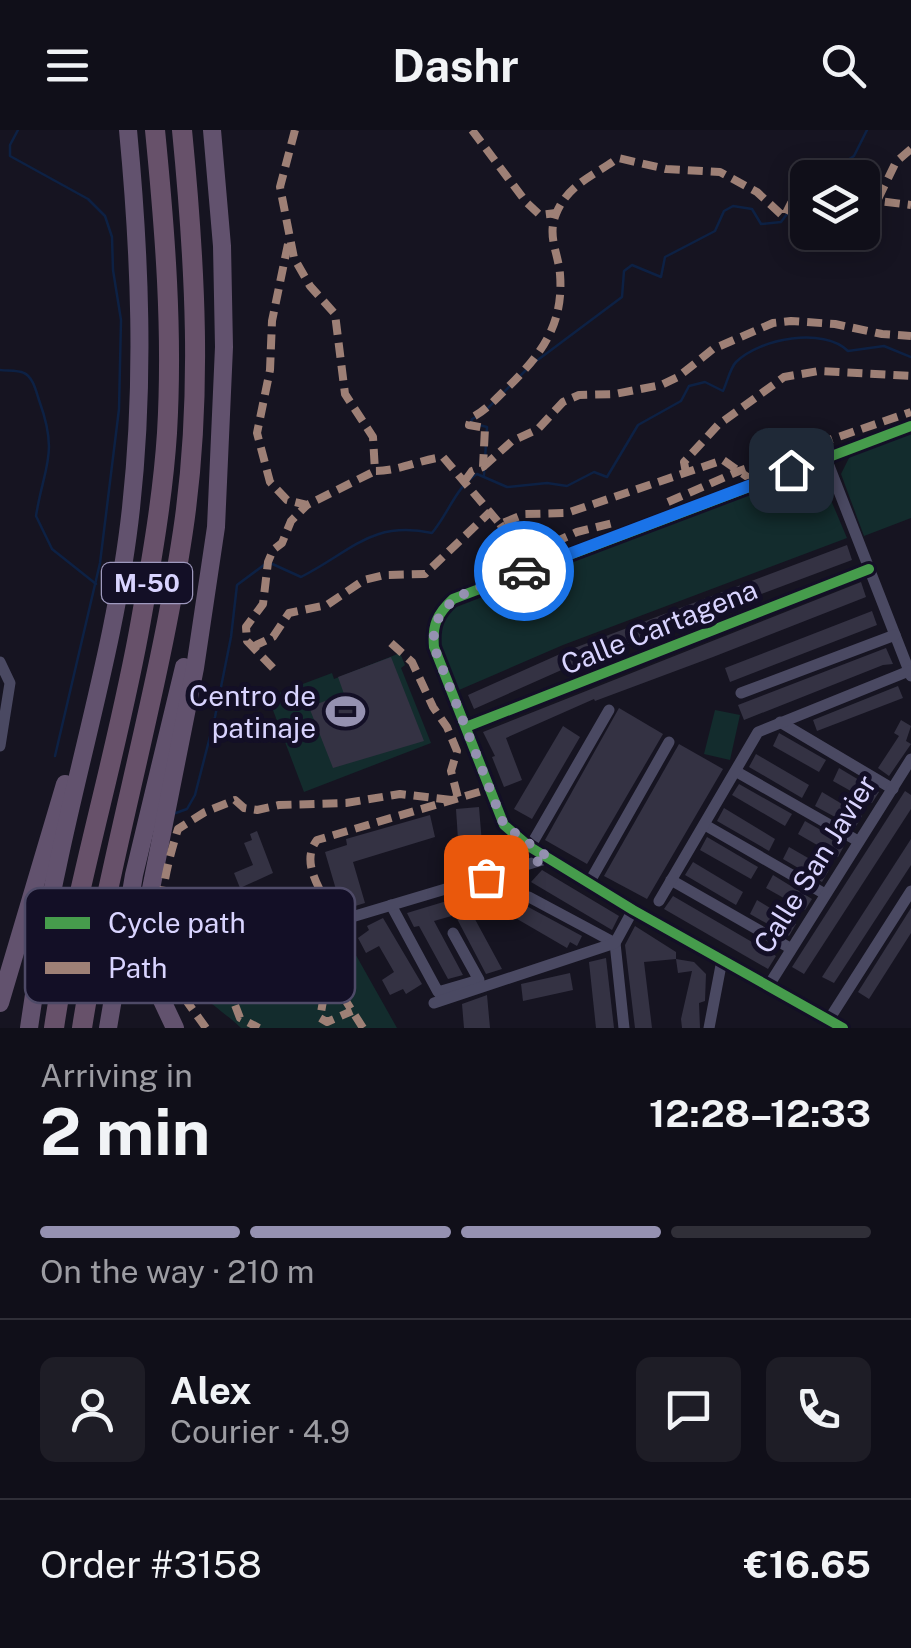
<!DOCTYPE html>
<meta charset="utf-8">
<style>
body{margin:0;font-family:"Public Sans",sans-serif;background:#1e1d26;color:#f1f3f6;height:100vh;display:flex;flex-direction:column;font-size:38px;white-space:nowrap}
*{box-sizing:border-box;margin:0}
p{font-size:32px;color:#9c9ca2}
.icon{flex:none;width:55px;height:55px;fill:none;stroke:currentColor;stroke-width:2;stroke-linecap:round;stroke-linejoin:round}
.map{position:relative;height:898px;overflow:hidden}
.panel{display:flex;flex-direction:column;background:#100f19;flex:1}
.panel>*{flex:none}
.tools{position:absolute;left:790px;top:30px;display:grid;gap:20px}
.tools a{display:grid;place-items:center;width:90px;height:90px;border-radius:15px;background:#100f19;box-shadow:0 5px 25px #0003,0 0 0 2px #302f38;font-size:50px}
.pin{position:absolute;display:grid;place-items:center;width:85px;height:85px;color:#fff;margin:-42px;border-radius:20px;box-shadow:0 5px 15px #0006}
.courier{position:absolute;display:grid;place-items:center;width:100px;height:100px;margin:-50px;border:8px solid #1a73e8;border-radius:50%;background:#fff;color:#222;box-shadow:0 2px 12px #0007}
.summary em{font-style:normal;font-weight:700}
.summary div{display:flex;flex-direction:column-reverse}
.summary{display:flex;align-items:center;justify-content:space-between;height:170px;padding:0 40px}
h1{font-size:65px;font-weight:700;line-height:75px}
.bar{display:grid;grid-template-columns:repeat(4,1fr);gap:15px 10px;align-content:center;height:120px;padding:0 40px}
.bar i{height:12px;border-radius:8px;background:#302f38}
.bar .on{background:#9591b1}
.bar p{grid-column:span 4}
.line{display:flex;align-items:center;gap:25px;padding:0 40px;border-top:2px solid #302f38}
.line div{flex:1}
.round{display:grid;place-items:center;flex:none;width:105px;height:105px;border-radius:15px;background:#1e1d26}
header{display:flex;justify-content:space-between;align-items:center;height:130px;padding:0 40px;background:#100f19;font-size:45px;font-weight:700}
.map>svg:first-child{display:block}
</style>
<header><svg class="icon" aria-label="menu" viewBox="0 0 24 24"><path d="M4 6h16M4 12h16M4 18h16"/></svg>Dashr<svg class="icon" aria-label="search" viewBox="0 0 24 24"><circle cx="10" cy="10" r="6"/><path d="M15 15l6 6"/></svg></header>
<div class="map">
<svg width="911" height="898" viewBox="0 0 911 898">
<rect width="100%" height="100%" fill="#161421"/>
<!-- green -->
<g fill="#132c2d">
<polygon points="911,304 911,388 864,406 841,344 850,326"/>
<path d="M817,337L847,408L563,515L459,560C446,528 426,507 454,478Z"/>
<polygon points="400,523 405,535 401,538 431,613 304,662 268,567 332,543 334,549"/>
<polygon points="715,580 740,585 730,630 704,624"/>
<path d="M315,765L357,827L397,898H241C217,874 168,851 179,809C181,802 188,794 192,788L214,782L233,786L246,777Z"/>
</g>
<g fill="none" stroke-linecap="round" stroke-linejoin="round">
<!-- stream -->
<g stroke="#0d2144" stroke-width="2.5">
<polyline points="18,0 10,15 10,26 88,69 105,86 112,107 113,140 121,190 119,279 100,433 55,626"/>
<polyline points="820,48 854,26 867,0"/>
<path d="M0,240C6,241 18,240 24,243C33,247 36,261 39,270C59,325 44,335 36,386L52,419L96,454"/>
<polyline points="484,345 487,297 471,293 472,289 482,284 531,235 622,167 624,141 632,135 661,147 665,127 715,101 724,81 733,76 752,79 761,94 781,92 808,56"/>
<path d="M173,684L187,679L195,665L215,587L231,507L237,455L268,432L301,447C351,422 371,390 432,403C449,383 455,358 477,344L507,357L547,353L567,356L594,342L607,347L638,295L681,271L689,256L705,252L723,261C727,253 730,238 736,232C760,208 824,197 848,221L884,216L911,227"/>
</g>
</g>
<!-- building -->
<g fill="#343243">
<polygon points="847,415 852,430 575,534 474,579 468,565 569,520"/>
<polygon points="861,452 866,467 713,527 595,571 594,569 506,608 522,650 504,657 492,627 495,626 483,602"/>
<polygon points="872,481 877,495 730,552 725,538"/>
<polygon points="886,518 893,534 883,535 744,590 738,575"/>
<polygon points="391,527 424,611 333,638 309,577 344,564 338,547"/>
<polygon points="898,556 903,568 817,601 813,590"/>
<polygon points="619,578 663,604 587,734 545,710"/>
<polygon points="901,590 911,596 906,611 911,614 889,646 878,638 899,606 894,603"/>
<polygon points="563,596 580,607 532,689 514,679"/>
<polygon points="779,603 826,630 819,642 773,616"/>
<polygon points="679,614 723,639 647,769 604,746"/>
<polygon points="756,624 809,655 802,668 749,637"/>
<polygon points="839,638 879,662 872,673 833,651"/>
<polygon points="739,654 792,684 785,696 732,665"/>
<polygon points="905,661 911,665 911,679 804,844 792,837"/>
<polygon points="822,662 862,686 855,698 815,676"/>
<polygon points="479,677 484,738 460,740 456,679"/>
<polygon points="724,678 775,709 769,721 717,691"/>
<polygon points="430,685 435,707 353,732 365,773 342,780 325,722 347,715 346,709"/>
<polygon points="805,691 845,714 838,727 798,704"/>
<polygon points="257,701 273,743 240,758 234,743 253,735 244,713 252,710 250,704"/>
<polygon points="707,707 758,737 751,749 700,720"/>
<polygon points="911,709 911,735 834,853 822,847"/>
<polygon points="789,717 829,740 822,752 783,729"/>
<polygon points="693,732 743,762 736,775 685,745"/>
<polygon points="542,740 619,786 612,800 531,752"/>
<polygon points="773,745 812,769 805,780 766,758"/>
<polygon points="483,760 487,775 470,780 502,839 486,844 455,785 434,791 463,845 448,849 419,796 414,797 407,783"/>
<polygon points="673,766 776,826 768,839 664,779"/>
<polygon points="757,770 796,794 789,806 750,784"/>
<polygon points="519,772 582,806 577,816 570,812 567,818 512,786"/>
<polygon points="911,778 911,803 869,869 858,862"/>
<polygon points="383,788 422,854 406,864 403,859 390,865 382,850 394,842 379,816 366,823 358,808 369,800 367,796"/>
<polygon points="635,796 676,822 676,829 644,832 652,898 635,898 625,815"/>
<polygon points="606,828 614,898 596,898 589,832"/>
<polygon points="676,829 694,832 706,844 705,871 699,873 700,898 682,898 681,889 692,841 678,843"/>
<polygon points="570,843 573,860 523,871 521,854"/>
<polygon points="487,865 490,898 464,898 462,874"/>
</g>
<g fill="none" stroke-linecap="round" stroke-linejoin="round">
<!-- minor -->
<g stroke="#4a4962" stroke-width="11">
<polyline points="826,328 911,546"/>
<polyline points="0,532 10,553 0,616"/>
<polyline points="741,563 895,505"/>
<polyline points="780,592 893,659"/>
<polyline points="466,597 869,439"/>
<polyline points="737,642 858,711"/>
<polyline points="705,695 825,764"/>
<polyline points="530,717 609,580"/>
<polyline points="671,750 790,818"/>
<polyline points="589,753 669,612"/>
<polyline points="529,767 615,813 624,898"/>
<polyline points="659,771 758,602 909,541"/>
<polyline points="391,775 438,862 479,850 453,803"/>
<polyline points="345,789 549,728"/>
<polyline points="769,855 911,629"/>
<polyline points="434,873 615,813 633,780"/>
<polyline points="828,891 911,761"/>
<polyline points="709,898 722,830"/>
<path d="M843,898L633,780L530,717L504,695L434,517C432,495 437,484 453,469L911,296"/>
</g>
<!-- trunk -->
<g stroke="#62526e" stroke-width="18">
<polyline points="0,873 65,654"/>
<path d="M29,898C37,843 46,788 58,734C83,615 118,499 131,378C145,251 140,126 128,0"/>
<polyline points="108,898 134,745 184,537"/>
<polyline points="175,898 150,845 145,789 195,538 216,397 224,217 222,116 212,0"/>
</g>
<!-- motorway -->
<g stroke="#67516a" stroke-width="20">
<path d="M54,898C74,760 117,627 141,490C152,428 163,365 167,303C173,201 165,101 155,0"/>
<path d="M82,898C108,731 158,568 183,401C203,267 195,133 182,0"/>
</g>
<!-- quiet -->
<g stroke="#9e8076" stroke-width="8" stroke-dasharray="15 8" stroke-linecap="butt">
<path d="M295,0L280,57L294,128L310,156L335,184L345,264L373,307L375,341C399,341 419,330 443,327L500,394L525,384L567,383L723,330L756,353"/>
<polyline points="472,0 526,72 540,85 556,83"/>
<polyline points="862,69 911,75"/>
<polyline points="878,69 896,32 911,19"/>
<polyline points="288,114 272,191 270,240 257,303 270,352 287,370 307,375 375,341"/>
<polyline points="483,337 512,311 538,299 563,272 579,265 615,264 661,255 678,247 713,219 773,193 791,191 835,194 882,204 911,206"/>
<polyline points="686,343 684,332 718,295 784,247 819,241 911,246"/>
<path d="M464,352L472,341L483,337L485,298L469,295L471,288C485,281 495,270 506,259C541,225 564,195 560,144C558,122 547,106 556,84C568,54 595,45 618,28L666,39L720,42L757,62L784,87L791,73L808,72"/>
<polyline points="668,372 739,341 911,282"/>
<polyline points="500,394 508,406 508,418"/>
<polyline points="553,413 577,402 617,392"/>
<polyline points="391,513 412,532 433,577 447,597 457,621 451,641 458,668"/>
<polyline points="252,517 273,507 289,483 327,475 364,450 384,445 425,444 490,382"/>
<polyline points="273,538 247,511 246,497 263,474 268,432 273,420 282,413 291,391 307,375"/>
<polyline points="328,843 320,888 327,892 352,881"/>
<polyline points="223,857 230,862 240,888 259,898"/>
<path d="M206,898C194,881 180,864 172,845C151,799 164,744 178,699L205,682L235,670L244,678L257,680L279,675L346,673L400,664L452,670"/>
<path d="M363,898L311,816L330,780C320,758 300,732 317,710L489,659"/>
</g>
<defs>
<g id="cycleway">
<polyline points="466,597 869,439"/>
<path d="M843,898L633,780L530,717L504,695L434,517C432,495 437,484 453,469L911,296"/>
</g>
</defs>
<!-- cycleway casing -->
<use href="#cycleway" stroke="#130f26" stroke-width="16"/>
<!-- cycleway -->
<use href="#cycleway" stroke="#469c4c" stroke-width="10"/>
</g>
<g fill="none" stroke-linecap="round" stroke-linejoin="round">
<!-- done -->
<path stroke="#9591b1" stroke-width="10" stroke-dasharray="0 18" d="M486,747L549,728L504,695L434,517C429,464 484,457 524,441"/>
<!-- route -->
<polyline stroke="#1a73e8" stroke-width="12" points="524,441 791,340"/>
</g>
<!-- icons -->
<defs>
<symbol id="stadium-bare" viewBox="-9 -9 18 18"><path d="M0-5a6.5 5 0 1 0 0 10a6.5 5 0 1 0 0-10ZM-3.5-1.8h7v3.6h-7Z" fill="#9591b1" stroke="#130f26" stroke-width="2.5" paint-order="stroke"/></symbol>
</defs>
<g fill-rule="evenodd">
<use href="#stadium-bare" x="318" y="554" width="55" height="55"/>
</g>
<g text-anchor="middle" stroke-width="10" stroke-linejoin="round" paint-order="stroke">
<!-- shield labels -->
<rect fill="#130f26" stroke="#9e99be" stroke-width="2.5" x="102" y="433" width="90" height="40" rx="8"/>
<g font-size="25" font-weight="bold" fill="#d9d4ff">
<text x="147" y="462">M-50</text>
</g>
<!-- street labels -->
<g font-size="28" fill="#d9d4ff" stroke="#130f26">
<text transform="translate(659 497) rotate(-22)" y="10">Calle Cartagena</text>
<text transform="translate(815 734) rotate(-58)" y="10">Calle San Javier</text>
</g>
<!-- poi labels -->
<g font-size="28" fill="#d9d4ff" stroke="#130f26" text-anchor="end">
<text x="316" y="576">Centro de<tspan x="316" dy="32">patinaje</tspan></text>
</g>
</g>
<!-- legend -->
<rect x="25" y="758" width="330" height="115" rx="15" fill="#130f26" stroke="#4e4a67" stroke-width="2.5"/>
<rect x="45" y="787" width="45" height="12" fill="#469c4c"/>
<rect x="45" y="832" width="45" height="12" fill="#9e8076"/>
<g font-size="28" fill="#d9d4ff">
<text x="108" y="803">Cycle path</text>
<text x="108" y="848">Path</text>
</g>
</svg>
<div class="tools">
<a><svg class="icon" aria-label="layers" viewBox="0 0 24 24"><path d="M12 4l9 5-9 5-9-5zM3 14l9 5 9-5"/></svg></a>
</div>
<div class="pin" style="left:486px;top:747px;background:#ea580c"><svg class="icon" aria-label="bag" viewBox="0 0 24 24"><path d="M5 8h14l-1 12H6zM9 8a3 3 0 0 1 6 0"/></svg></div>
<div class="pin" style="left:791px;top:340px;background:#1f2937"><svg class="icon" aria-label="home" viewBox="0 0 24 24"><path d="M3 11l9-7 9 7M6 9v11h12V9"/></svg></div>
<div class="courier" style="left:524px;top:441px"><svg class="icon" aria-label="car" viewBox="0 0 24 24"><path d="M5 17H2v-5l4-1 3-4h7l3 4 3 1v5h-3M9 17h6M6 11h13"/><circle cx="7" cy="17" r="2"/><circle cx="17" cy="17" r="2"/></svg></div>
</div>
<section class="panel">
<div class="summary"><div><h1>2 min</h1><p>Arriving in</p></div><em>12:28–12:33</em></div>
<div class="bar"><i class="on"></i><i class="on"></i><i class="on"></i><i></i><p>On the way · 210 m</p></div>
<div class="line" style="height:180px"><a class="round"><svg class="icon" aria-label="person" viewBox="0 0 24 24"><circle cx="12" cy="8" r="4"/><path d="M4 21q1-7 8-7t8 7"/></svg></a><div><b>Alex</b><p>Courier · 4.9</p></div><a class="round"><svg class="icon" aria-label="chat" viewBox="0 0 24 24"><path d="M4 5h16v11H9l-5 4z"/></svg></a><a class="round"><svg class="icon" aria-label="phone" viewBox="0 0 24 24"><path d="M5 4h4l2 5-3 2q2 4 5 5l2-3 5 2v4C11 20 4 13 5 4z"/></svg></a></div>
<div class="line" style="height:130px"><div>Order #3158</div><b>€16.65</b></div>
</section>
